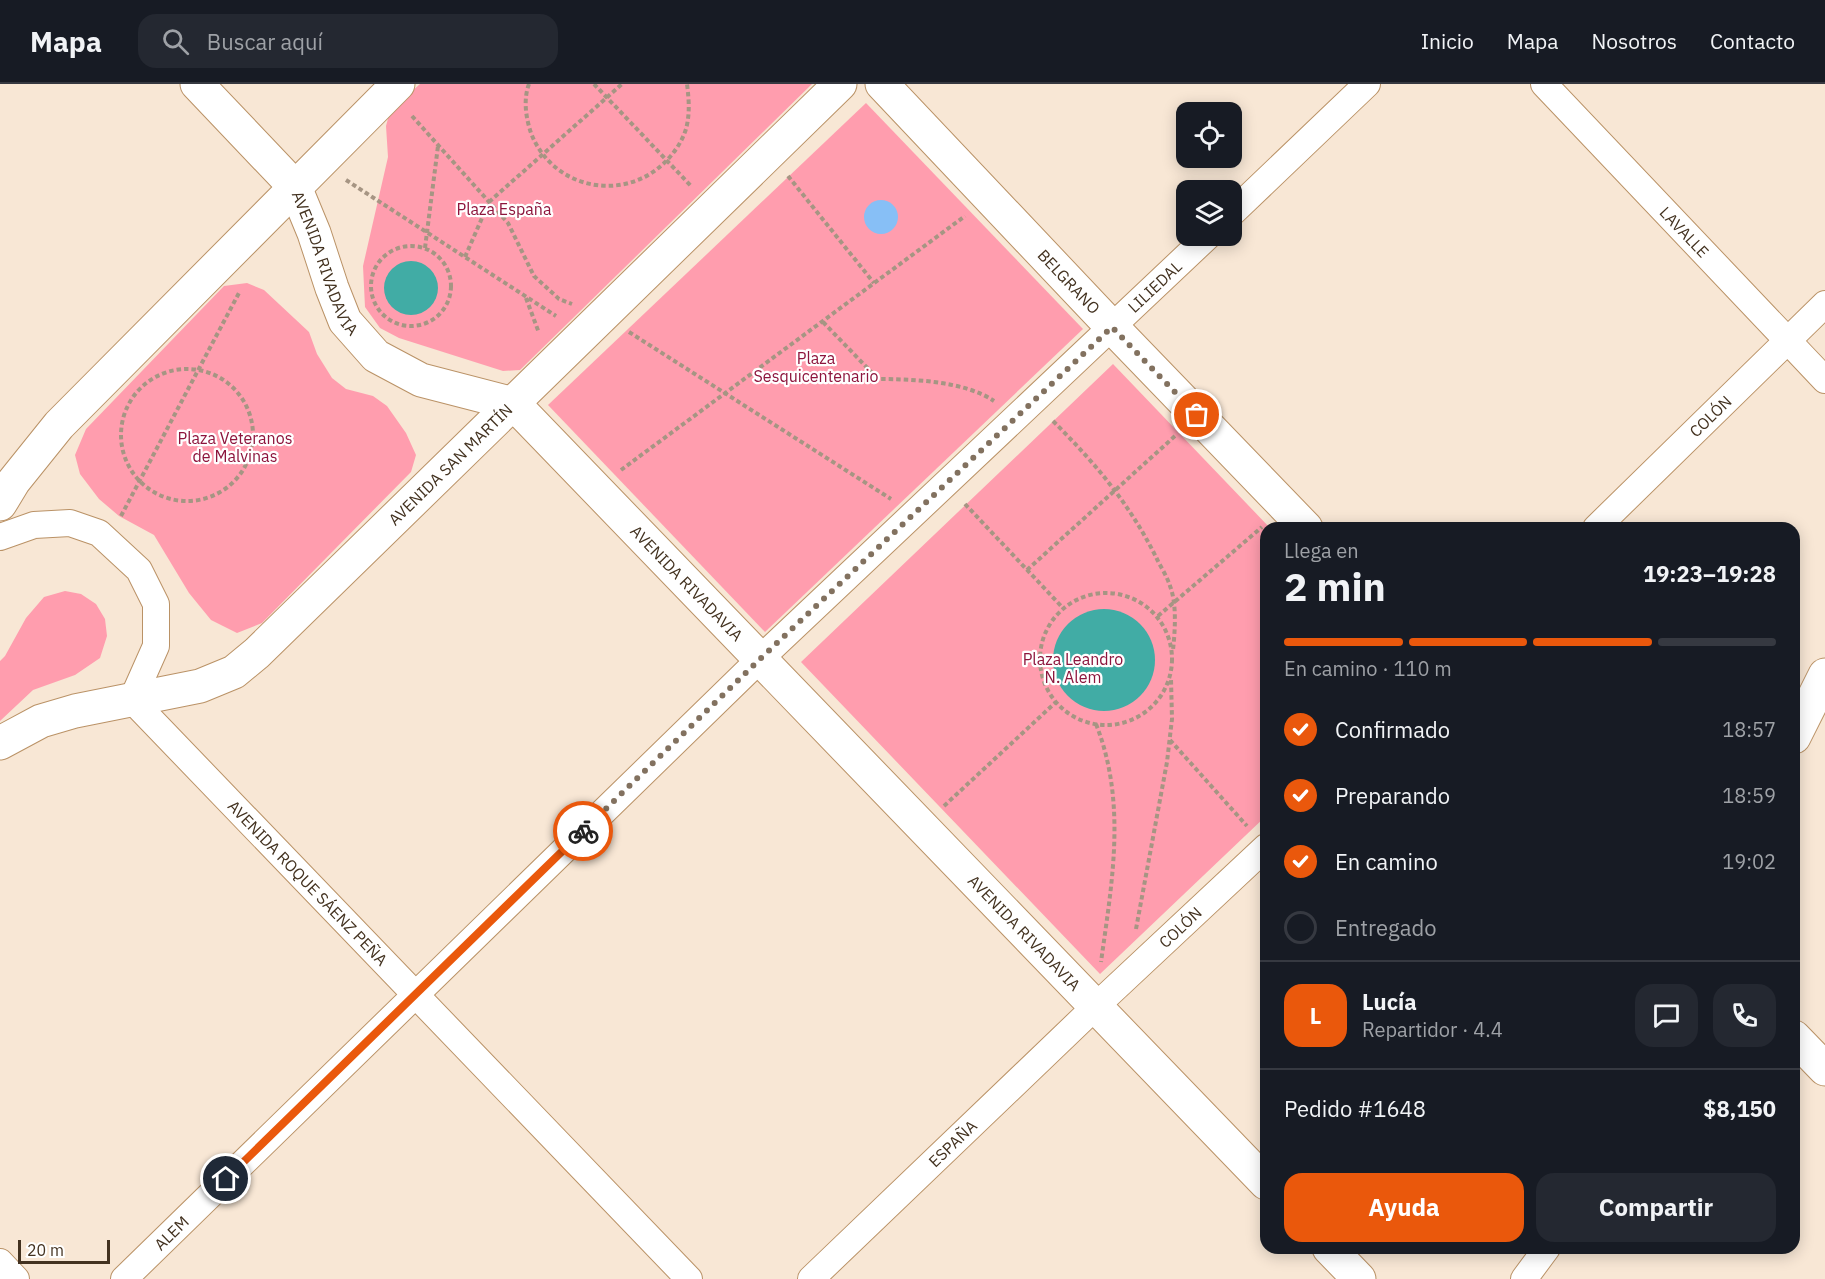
<!DOCTYPE html>
<html lang="es">
<meta charset="utf-8">
<style>
body{margin:0;font-family:"IBM Plex Sans",sans-serif;background:#242831;color:#f1f3f6;height:100vh;display:flex;flex-direction:column;font-size:22px;white-space:nowrap}
*{box-sizing:border-box;margin:0}
p{font-size:20px;color:#9ea1a6}
.icon{flex:none;width:33px;height:33px;fill:none;stroke:currentColor;stroke-width:2;stroke-linecap:round;stroke-linejoin:round}
.map{position:relative;flex:1;overflow:hidden}
.details{position:absolute;left:1260px;top:438px;width:540px;height:732px;display:flex;flex-direction:column;background:#171b24;border-radius:18px;box-shadow:0 3px 15px #0003}
.details>*{flex:none}
.controls{position:absolute;left:1176px;top:18px;display:grid;gap:12px}
.controls a{display:grid;place-items:center;width:66px;height:66px;border-radius:12px;background:#171b24;box-shadow:0 3px 15px #0003;font-size:30px}
.scale{position:absolute;left:18px;bottom:15px;width:92px;box-sizing:border-box;padding-left:6px;border:3px solid #433220;border-top:0;font-size:16px;line-height:21px;white-space:nowrap;color:#433220;-webkit-text-stroke:4px #fff;paint-order:stroke}
.pin{position:absolute;display:grid;place-items:center;width:51px;height:51px;color:#fff;margin:-26px;border:3px solid #fff;border-radius:50%;box-shadow:0 2px 6px #0007}
.courier{position:absolute;display:grid;place-items:center;width:60px;height:60px;margin:-30px;border:4px solid #ea580c;border-radius:50%;background:#fff;color:#222;box-shadow:0 2px 8px #0007}
.overview em{font-style:normal;font-weight:700}
.overview div{display:flex;flex-direction:column-reverse}
.overview{display:flex;align-items:center;justify-content:space-between;height:102px;padding:0 24px}
h1{font-size:39px;font-weight:700;line-height:45px}
.bar{display:grid;grid-template-columns:repeat(4,1fr);gap:9px 6px;align-content:center;height:72px;padding:0 24px}
.bar i{height:8px;border-radius:4px;background:#363941}
.bar .active{background:#ea580c}
.bar p{grid-column:span 4}
.line{display:flex;align-items:center;gap:15px;padding:0 24px;border-top:2px solid #363941}
.line div{flex:1}
.round{display:grid;place-items:center;flex:none;width:63px;height:63px;border-radius:18px;background:#242831}
ol{padding:0 24px;list-style:none}
li{display:flex;align-items:center;gap:18px;height:66px}
li p{margin-inline-start:auto}
li .icon{padding:6px;border-radius:50%;background:#ea580c;color:#fff;stroke-width:4}
li:last-child{color:#9ea1a6}
li i{width:33px;height:33px;border:3px solid #363941;border-radius:50%}
.action{display:flex;gap:12px;margin-top:auto;padding:12px 24px}
.action a{flex:1;height:69px;border-radius:18px;background:#ea580c;color:#fff;font-size:24px;font-weight:700;line-height:69px;text-align:center}
.action a+a{background:#242831;color:#f1f3f6}
header{display:flex;align-items:center;gap:36px;box-sizing:border-box;height:84px;padding:0 30px;background:#171b24;border-bottom:2px solid #363941}
header strong{font-size:28px}
nav{display:flex;gap:33px;margin-inline-start:auto;font-size:21px}
.search{width:420px;height:54px;background:#242831;display:flex;align-items:center;gap:15px;box-sizing:border-box;padding:0 21px;border-radius:18px;color:#9ea1a6;font-size:22px}
.map>svg:first-child{display:block}
</style>
<header>
<strong>Mapa</strong>
<div class="search"><svg class="icon" aria-label="search" viewBox="0 0 24 24"><circle cx="10" cy="10" r="6"/><path d="M15 15l6 6"/></svg>Buscar aquí</div>
<nav><a>Inicio</a><a>Mapa</a><a>Nosotros</a><a>Contacto</a></nav>
</header>
<div class="map">
<svg width="1825" height="1195" viewBox="0 0 1825 1195">
<rect width="100%" height="100%" fill="#f8e7d5"/>
<!-- green -->
<g fill="#ff9dae">
<polygon points="420,0 812,0 520,286 503,287 399,254 380,244 365,223 363,182 388,73 386,42 390,27"/>
<polygon points="866,19 1083,245 765,548 548,321"/>
<polygon points="247,199 264,206 309,248 317,270 332,294 346,305 373,312 387,322 406,349 416,371 411,388 262,539 237,549 211,536 189,509 154,451 119,432 99,415 80,390 75,371 86,345 224,202"/>
<polygon points="1113,280 1270,444 1266,444 1266,732 1100,890 801,578"/>
<polygon points="65,507 81,510 96,520 105,535 107,552 100,574 75,591 33,606 0,637 0,577 5,572 26,534 44,513"/>
</g>
<!-- water -->
<g fill="#41aca5">
<circle cx="411" cy="204" r="27"/>
<circle cx="1104" cy="576" r="51"/>
</g>
<!-- building -->
<circle fill="#87bff6" cx="881" cy="133" r="17"/>
<g fill="none" stroke-linecap="round" stroke-linejoin="round">
<defs>
<g id="minor">
<path id="s1" d="M1544,0L1825,296"/>
<polyline points="1232,129 1367,0"/>
<path id="s2" d="M1596,444L1825,220"/>
<path id="s3" d="M0,453L34,441L70,439L99,449L139,486L156,520V562L132,616L689,1195"/>
<polyline points="0,1178 16,1195"/>
<path id="s4" d="M124,1195L760,575L1208,152"/>
<path id="s5" d="M811,1195L1096,922L1266,763"/>
<polyline points="1524,1195 1547,1164"/>
</g>
<g id="secondary">
<path id="s6" d="M197,0L295,103L314,149L332,204L345,237L376,272L421,296L514,320L1266,1099"/>
<path id="s7" d="M882,0L1112,243L1306,444"/>
<polyline points="0,420 14,397 59,341 398,0"/>
<polyline points="1794,653 1825,591"/>
<path id="s8" d="M0,659L41,637L75,627L200,602L234,588L257,569L840,0"/>
<polyline points="1794,953 1825,985"/>
<polyline points="1329,1164 1359,1195"/>
</g>
</defs>
<!-- minor casing -->
<use href="#minor" stroke="#ba9266" stroke-width="28"/>
<!-- secondary casing -->
<use href="#secondary" stroke="#ba9266" stroke-width="35"/>
<!-- path -->
<g stroke="#a69583" stroke-width="4" stroke-dasharray="4.5 3" stroke-linecap="butt">
<path d="M529,0C523,16 526,34 531,49C552,104 621,119 663,80C673,71 682,58 686,45C690,30 689,16 687,0"/>
<polyline points="594,0 692,103"/>
<polyline points="412,32 508,139 534,192 559,215 572,220"/>
<polyline points="788,92 874,199"/>
<polyline points="346,96 556,232"/>
<circle cx="411" cy="202" r="40"/>
<polyline points="425,164 438,62"/>
<polyline points="465,173 489,118 622,0"/>
<polyline points="526,214 539,249"/>
<path d="M823,238L878,295C912,295 965,297 994,317"/>
<polyline points="629,248 891,415"/>
<circle cx="187" cy="351" r="66"/>
<path d="M1053,337C1095,379 1129,419 1156,473C1160,482 1167,492 1170,502C1177,520 1175,547 1173,566"/>
<polyline points="621,386 965,132"/>
<polyline points="965,420 1063,524"/>
<polyline points="121,432 240,207"/>
<polyline points="1027,486 1175,352"/>
<circle cx="1106" cy="575" r="66"/>
<polyline points="1158,532 1262,443"/>
<path d="M1096,640C1127,719 1112,798 1101,878"/>
<polyline points="1170,656 1247,742"/>
<polyline points="944,722 1056,618"/>
<polyline points="1136,845 1167,678 1172,635 1171,595"/>
</g>
<!-- minor -->
<use href="#minor" stroke="#fff" stroke-width="26"/>
<!-- secondary -->
<use href="#secondary" stroke="#fff" stroke-width="33"/>
</g>
<g fill="none" stroke-linecap="round" stroke-linejoin="round">
<!-- done -->
<polyline stroke="#82715f" stroke-width="6" stroke-dasharray="0 10.8" points="583,747 760,575 1112,243 1197,331"/>
<!-- route -->
<polyline stroke="#ea580c" stroke-width="8" points="226,1095 583,747"/>
</g>
<g text-anchor="middle" stroke-width="4.5" stroke-linejoin="round" paint-order="stroke">
<!-- park labels -->
<g font-size="16" fill="#8d153d" stroke="#fff">
<text x="504" y="131">Plaza España</text>
<text x="816" y="280">Plaza<tspan x="816" dy="18">Sesquicentenario</tspan></text>
<text x="235" y="360">Plaza Veteranos<tspan x="235" dy="18">de Malvinas</tspan></text>
<text x="1073" y="581">Plaza Leandro<tspan x="1073" dy="18">N. Alem</tspan></text>
</g>
<!-- street labels -->
<g font-size="16" fill="#433220" stroke="#fff">
<text dy="6" stroke="none"><textPath href="#s1" startOffset="204">LAVALLE</textPath></text>
<text dy="6" stroke="none"><textPath href="#s6" startOffset="224">AVENIDA RIVADAVIA</textPath></text>
<text dy="6" stroke="none"><textPath href="#s7" startOffset="272">BELGRANO</textPath></text>
<text dy="6" stroke="none"><textPath href="#s4" startOffset="1431">LILIEDAL</textPath></text>
<text dy="6" stroke="none"><textPath href="#s2" startOffset="160">COLÓN</textPath></text>
<text dy="6" stroke="none"><textPath href="#s8" startOffset="546">AVENIDA SAN MARTÍN</textPath></text>
<text dy="6" stroke="none"><textPath href="#s6" startOffset="728">AVENIDA RIVADAVIA</textPath></text>
<text dy="6" stroke="none"><textPath href="#s3" startOffset="550">AVENIDA ROQUE SÁENZ PEÑA</textPath></text>
<text dy="6" stroke="none"><textPath href="#s5" startOffset="510">COLÓN</textPath></text>
<text dy="6" stroke="none"><textPath href="#s6" startOffset="1214">AVENIDA RIVADAVIA</textPath></text>
<text dy="6" stroke="none"><textPath href="#s5" startOffset="196">ESPAÑA</textPath></text>
<text dy="6" stroke="none"><textPath href="#s4" startOffset="66">ALEM</textPath></text>
</g>
</g>
</svg>
<div class="controls">
<a><svg class="icon" aria-label="locate" viewBox="0 0 24 24"><circle cx="12" cy="12" r="6"/><path d="M12 2v4M12 18v4M2 12h4M18 12h4"/></svg></a>
<a><svg class="icon" aria-label="layers" viewBox="0 0 24 24"><path d="M12 4l9 5-9 5-9-5zM3 14l9 5 9-5"/></svg></a>
</div>
<div class="scale">20 m</div>
<div class="pin" style="left:1197px;top:331px;background:#ea580c"><svg class="icon" aria-label="bag" viewBox="0 0 24 24"><path d="M5 8h14l-1 12H6zM9 8a3 3 0 0 1 6 0"/></svg></div>
<div class="pin" style="left:226px;top:1095px;background:#1f2937"><svg class="icon" aria-label="home" viewBox="0 0 24 24"><path d="M3 11l9-7 9 7M6 9v11h12V9"/></svg></div>
<div class="courier" style="left:583px;top:747px"><svg class="icon" aria-label="bike" viewBox="0 0 24 24"><circle cx="6" cy="16" r="4"/><circle cx="18" cy="16" r="4"/><path d="M6 16l4-8h5l3 8M10 8l3 8H6M13 5h3"/></svg></div>
<section class="details">
<div class="overview"><div><h1>2 min</h1><p>Llega en</p></div><em>19:23–19:28</em></div>
<div class="bar"><i class="active"></i><i class="active"></i><i class="active"></i><i></i><p>En camino · 110 m</p></div>
<ol>
<li><svg class="icon" aria-label="check" viewBox="0 0 24 24"><path d="M5 12l5 5 9-10"/></svg>Confirmado<p>18:57</p></li>
<li><svg class="icon" aria-label="check" viewBox="0 0 24 24"><path d="M5 12l5 5 9-10"/></svg>Preparando<p>18:59</p></li>
<li><svg class="icon" aria-label="check" viewBox="0 0 24 24"><path d="M5 12l5 5 9-10"/></svg>En camino<p>19:02</p></li>
<li><i></i>Entregado</li>
</ol>
<div class="line" style="height:108px"><b class="round" style="background:#ea580c;color:#fff">L</b><div><b>Lucía</b><p>Repartidor · 4.4</p></div><a class="round"><svg class="icon" aria-label="chat" viewBox="0 0 24 24"><path d="M4 5h16v11H9l-5 4z"/></svg></a><a class="round"><svg class="icon" aria-label="phone" viewBox="0 0 24 24"><path d="M5 4h4l2 5-3 2q2 4 5 5l2-3 5 2v4C11 20 4 13 5 4z"/></svg></a></div>
<div class="line" style="height:78px"><div>Pedido #1648</div><b>$8,150</b></div>
<div class="action"><a>Ayuda</a><a>Compartir</a></div>
</section>
</div>
